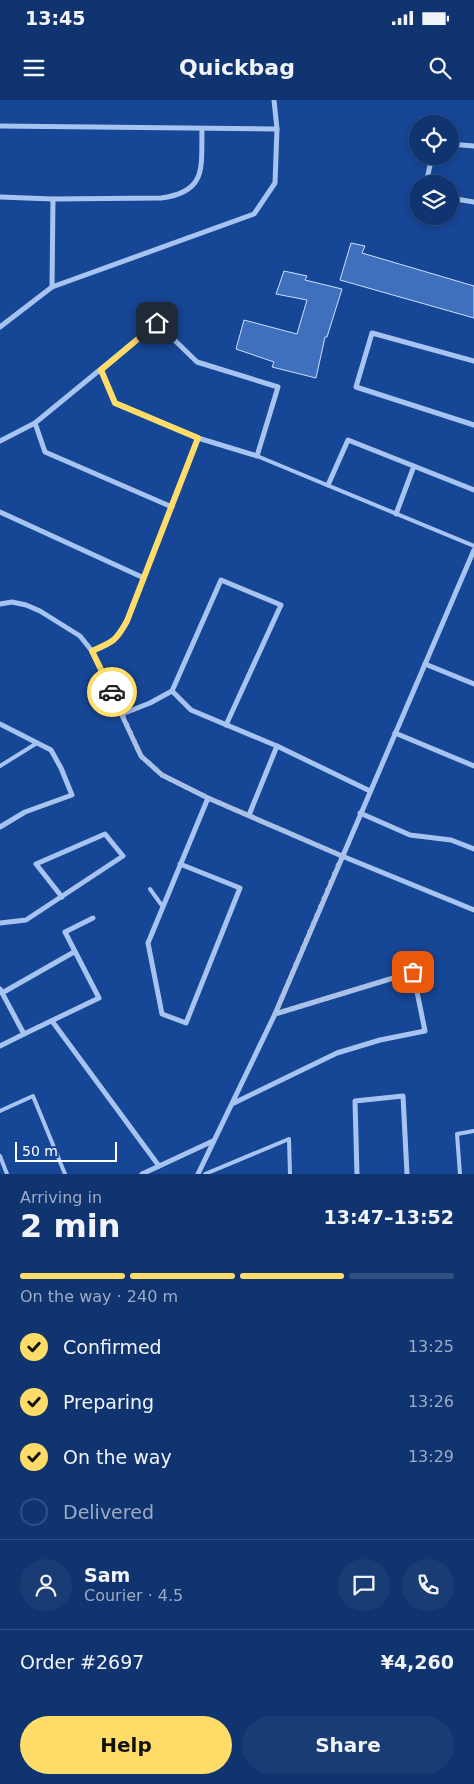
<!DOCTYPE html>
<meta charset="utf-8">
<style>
body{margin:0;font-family:"DejaVu Sans",sans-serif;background:#193c75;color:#f1f3f6;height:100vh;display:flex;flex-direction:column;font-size:19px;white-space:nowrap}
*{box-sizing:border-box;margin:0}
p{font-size:16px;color:#9caac3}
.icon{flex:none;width:28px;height:28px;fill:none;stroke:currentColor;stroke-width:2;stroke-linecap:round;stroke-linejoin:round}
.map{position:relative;height:1074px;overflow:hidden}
.panel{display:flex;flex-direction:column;background:#103470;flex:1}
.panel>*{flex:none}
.tools{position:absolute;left:409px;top:15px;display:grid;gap:10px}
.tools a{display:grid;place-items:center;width:50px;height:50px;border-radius:50%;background:#103470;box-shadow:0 2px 8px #0003,0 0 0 1px #304f83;font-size:25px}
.scale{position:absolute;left:15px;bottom:12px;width:102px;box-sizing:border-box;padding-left:5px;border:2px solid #fff;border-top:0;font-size:14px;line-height:18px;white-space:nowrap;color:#fff;-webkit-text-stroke:4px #164696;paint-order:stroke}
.pin{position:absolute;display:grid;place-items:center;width:42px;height:42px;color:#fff;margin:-21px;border-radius:10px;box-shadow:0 2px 8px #0006}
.courier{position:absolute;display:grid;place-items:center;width:50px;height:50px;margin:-25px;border:4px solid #ffdc67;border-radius:50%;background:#fff;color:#222;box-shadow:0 1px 6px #0007}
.summary em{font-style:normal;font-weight:700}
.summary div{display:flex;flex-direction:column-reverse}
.summary{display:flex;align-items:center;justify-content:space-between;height:85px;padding:0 20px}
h1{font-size:32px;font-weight:700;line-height:38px}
.bar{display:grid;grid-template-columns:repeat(4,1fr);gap:8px 5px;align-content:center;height:60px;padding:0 20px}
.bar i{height:6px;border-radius:4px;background:#304f83}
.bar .active{background:#ffdc67}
.bar p{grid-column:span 4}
.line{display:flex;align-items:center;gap:12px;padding:0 20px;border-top:1px solid #304f83}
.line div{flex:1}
.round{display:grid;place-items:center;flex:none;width:52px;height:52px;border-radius:26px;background:#193c75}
ol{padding:0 20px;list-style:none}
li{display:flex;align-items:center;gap:15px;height:55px}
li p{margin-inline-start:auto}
li .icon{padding:5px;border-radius:50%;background:#ffdc67;color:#111;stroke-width:4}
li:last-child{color:#9caac3}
li i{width:28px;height:28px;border:2px solid #304f83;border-radius:50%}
.action{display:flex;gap:10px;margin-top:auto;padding:10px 20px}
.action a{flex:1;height:58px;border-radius:30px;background:#ffdc67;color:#111;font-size:20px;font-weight:700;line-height:58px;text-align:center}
.action a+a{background:#193c75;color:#f1f3f6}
.status{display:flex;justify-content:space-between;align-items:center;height:35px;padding:0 25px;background:#103470;direction:ltr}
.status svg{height:14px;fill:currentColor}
header{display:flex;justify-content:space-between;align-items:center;height:65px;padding:0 20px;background:#103470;font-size:22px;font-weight:700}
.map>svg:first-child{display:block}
</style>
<div class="status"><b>13:45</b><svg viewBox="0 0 49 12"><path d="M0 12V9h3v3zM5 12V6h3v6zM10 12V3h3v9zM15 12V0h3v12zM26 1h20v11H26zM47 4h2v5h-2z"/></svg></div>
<header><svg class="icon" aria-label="menu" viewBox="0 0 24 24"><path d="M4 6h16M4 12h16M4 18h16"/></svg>Quickbag<svg class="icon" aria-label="search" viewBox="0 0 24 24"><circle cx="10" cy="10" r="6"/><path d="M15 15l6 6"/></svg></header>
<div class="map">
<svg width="474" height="1074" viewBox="0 0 474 1074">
<rect width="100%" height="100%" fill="#164696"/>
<!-- building -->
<g fill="#3e70bd" stroke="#cee0fc">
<polygon points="351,143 365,146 362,153 474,186 474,218 340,180"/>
<polygon points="284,171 307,176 305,180 342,189 327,237 325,237 316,278 272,267 274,262 236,249 244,220 297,234 307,200 276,194"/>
</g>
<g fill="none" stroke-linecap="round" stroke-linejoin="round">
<!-- lane -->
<g stroke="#a7c4f1" stroke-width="4">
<polyline points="257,356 474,446"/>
<polyline points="0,666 37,643"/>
<polyline points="150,789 163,807"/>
<polyline points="0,1011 33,996 65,1074"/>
<polyline points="0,1056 7,1074"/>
<polyline points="205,1074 289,1039 290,1074"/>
<polyline points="460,1074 457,1034 474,1031"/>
</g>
<!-- street -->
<g stroke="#a7c4f1" stroke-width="5">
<polyline points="0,26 277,29"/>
<polyline points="450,44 474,46"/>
<polyline points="426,84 432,56"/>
<polyline points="0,97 53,99"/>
<polyline points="450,98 474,102"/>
<path d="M52,187L53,99L161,98C208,92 201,66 202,29"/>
<polyline points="0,227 52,187 254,114 275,83 277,29 274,0"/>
<polyline points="474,261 372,233 356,287 474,325"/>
<polyline points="35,323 45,352 172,407"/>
<polyline points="0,341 35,323 157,223 197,262 278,287 257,356 198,338 115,303 101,270"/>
<polyline points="328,385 348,340 474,390"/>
<polyline points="0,412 144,478"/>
<polyline points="396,414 414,366"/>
<polyline points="0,504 12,502 26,505 40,511 80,536 92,551 141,656 162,675 208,698 342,756 474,810"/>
<path d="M92,551C113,542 116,541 127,521L198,338"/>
<polyline points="425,564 474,584"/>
<polyline points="172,591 191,610 277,646 249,715"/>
<polyline points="122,614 150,603 172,591 221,480 281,505 226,625"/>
<polyline points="0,624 51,650 61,668 72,695 25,712 0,727"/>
<polyline points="395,633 474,666"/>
<polyline points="277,646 370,691"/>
<polyline points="360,713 410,735 451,740 474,749"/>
<polyline points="180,764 240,788 186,923 162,914 148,843 208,698"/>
<polyline points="0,823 26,820 123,756 105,734 36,764 62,797"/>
<polyline points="0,889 24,934 0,946"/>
<polyline points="2,893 74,852"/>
<polyline points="52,921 159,1066"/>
<polyline points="24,934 99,898 65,832 93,818"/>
<polyline points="234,1003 337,953 380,940 425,931 413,872 275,914"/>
<polyline points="142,1074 213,1041"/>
<polyline points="198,1074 275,914 474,450"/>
<polyline points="357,1074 355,1001 403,996 407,1074"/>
</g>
</g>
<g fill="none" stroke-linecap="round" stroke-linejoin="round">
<!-- done -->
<polyline stroke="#adbeda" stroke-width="5" stroke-dasharray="0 9" points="112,592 141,656 162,675 208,698 342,756 275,914 413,872"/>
<!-- route -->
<path stroke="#ffdc67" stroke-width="6" d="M112,592L92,551C113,542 116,541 127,521L198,338L115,303L101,270L157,223"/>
</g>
</svg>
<div class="tools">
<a><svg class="icon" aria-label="locate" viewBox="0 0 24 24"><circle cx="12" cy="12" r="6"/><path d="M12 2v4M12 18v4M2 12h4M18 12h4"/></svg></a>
<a><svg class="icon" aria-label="layers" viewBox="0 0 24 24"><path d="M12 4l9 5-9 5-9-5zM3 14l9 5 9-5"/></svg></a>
</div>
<div class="scale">50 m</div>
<div class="pin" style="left:413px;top:872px;background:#ea580c"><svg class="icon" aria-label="bag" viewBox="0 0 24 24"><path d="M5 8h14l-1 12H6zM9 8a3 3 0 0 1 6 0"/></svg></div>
<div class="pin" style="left:157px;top:223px;background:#1f2937"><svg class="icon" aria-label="home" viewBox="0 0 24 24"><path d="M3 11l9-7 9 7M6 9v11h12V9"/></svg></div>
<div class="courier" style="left:112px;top:592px"><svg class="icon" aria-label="car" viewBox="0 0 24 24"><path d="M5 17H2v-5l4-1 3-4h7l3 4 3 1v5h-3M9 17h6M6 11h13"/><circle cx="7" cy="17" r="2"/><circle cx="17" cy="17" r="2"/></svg></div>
</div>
<section class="panel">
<div class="summary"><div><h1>2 min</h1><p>Arriving in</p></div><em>13:47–13:52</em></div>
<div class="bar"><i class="active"></i><i class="active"></i><i class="active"></i><i></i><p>On the way · 240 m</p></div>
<ol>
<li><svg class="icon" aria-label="check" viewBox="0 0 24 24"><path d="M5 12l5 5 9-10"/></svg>Confirmed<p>13:25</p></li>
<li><svg class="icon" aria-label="check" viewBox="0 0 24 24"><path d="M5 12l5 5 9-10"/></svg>Preparing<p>13:26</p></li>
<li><svg class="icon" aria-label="check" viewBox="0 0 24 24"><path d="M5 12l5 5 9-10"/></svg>On the way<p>13:29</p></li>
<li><i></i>Delivered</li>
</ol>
<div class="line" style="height:90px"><a class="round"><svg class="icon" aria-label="person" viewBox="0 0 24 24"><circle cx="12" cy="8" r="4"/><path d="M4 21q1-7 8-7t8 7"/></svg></a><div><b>Sam</b><p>Courier · 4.5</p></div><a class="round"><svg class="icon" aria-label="chat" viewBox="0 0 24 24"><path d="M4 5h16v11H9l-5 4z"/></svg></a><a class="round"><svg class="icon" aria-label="phone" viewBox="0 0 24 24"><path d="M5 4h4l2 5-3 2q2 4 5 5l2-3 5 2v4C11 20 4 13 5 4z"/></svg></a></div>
<div class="line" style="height:65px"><div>Order #2697</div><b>¥4,260</b></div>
<div class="action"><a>Help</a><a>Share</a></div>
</section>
